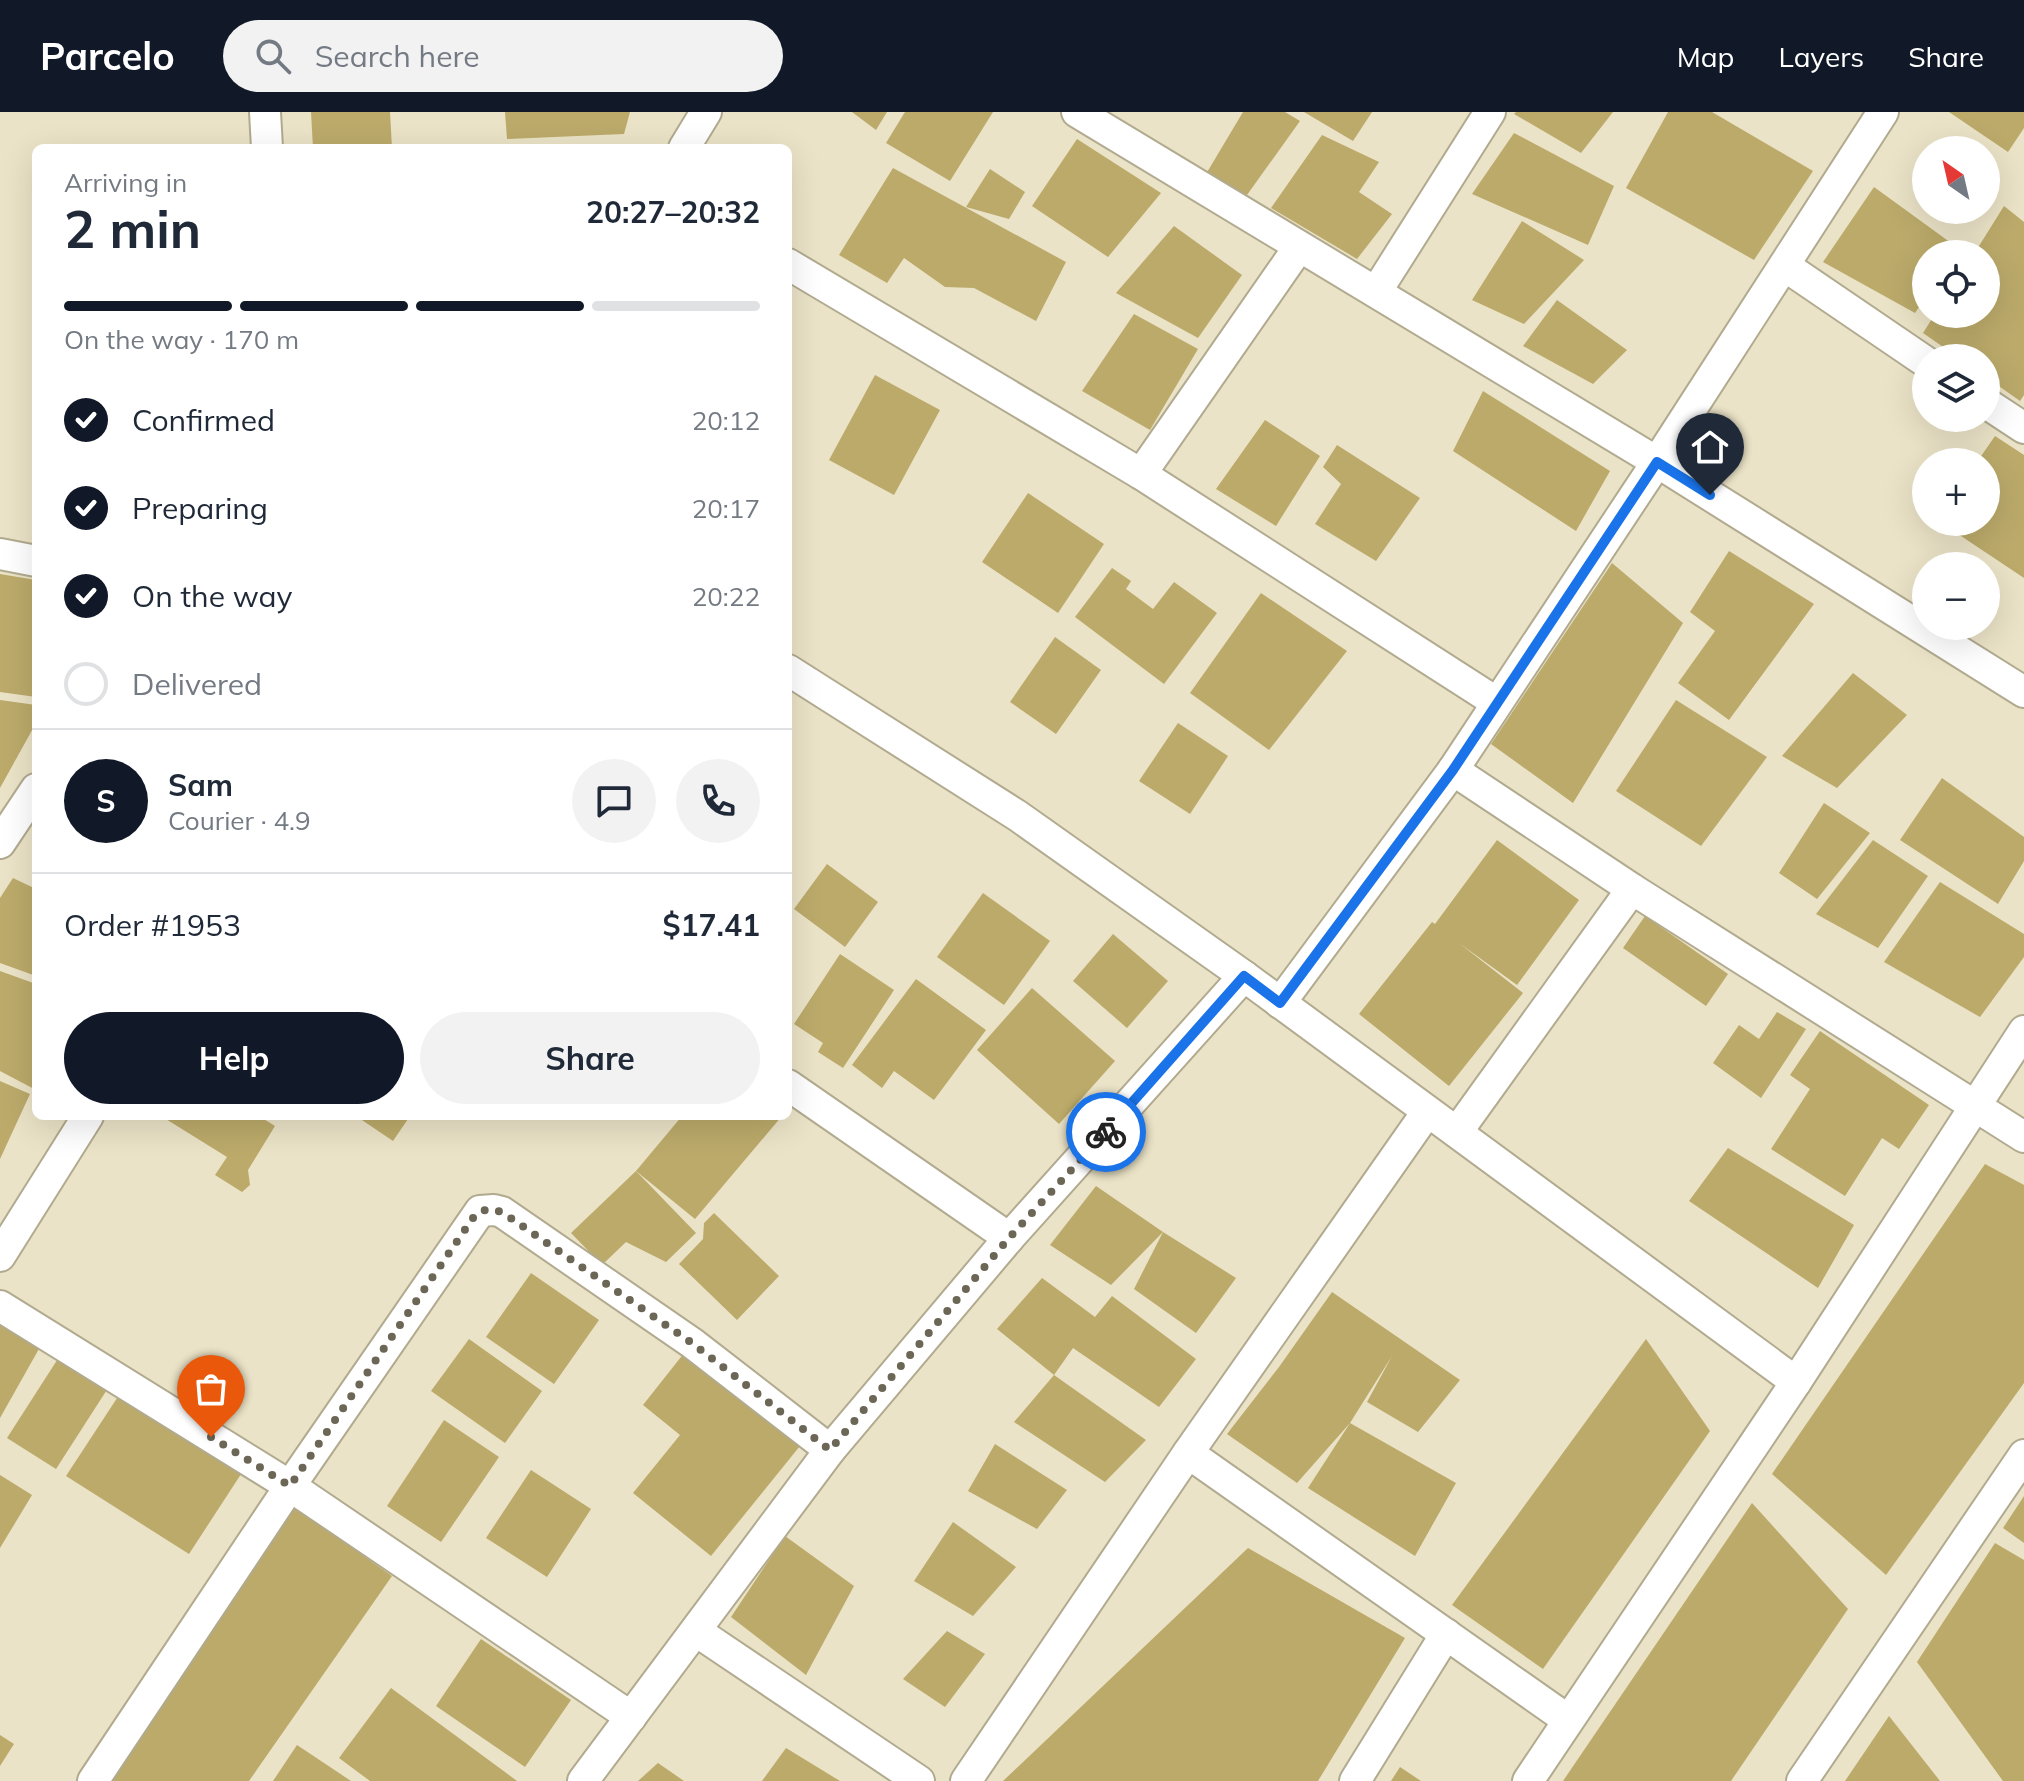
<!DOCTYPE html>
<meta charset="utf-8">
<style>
body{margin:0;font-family:Mulish,sans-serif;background:#f2f2f3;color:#1f2937;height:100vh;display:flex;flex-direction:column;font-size:30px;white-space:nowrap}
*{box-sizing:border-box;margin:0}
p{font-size:26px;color:#747a83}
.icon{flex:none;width:44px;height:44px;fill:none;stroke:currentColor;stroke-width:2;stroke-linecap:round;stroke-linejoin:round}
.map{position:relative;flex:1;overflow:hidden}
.side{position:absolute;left:32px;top:32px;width:760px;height:976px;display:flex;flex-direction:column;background:#fff;border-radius:12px;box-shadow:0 8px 32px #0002}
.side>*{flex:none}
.needle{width:52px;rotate:326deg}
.controls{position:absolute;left:1912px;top:24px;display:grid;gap:16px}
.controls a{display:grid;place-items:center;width:88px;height:88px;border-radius:50%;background:#fff;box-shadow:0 8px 32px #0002;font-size:40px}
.pin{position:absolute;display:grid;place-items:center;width:68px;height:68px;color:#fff;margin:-82px -34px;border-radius:50% 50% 50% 0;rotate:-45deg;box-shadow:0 0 8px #0007}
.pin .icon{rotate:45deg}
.courier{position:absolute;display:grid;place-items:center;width:80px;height:80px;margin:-40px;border:6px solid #1a73e8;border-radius:50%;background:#fff;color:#222;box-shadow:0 2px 10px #0007}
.headline em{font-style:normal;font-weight:700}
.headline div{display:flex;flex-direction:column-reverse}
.headline{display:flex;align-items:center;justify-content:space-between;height:136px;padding:0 32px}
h1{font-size:52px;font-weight:700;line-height:60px}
.bar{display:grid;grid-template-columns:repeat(4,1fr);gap:12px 8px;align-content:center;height:96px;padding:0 32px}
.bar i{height:10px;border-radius:6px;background:#e0e1e3}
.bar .active{background:#111827}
.bar p{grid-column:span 4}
.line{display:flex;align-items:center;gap:20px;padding:0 32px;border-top:2px solid #e0e1e3}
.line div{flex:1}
.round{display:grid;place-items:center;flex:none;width:84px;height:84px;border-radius:42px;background:#f2f2f3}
ol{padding:0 32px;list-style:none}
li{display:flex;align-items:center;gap:24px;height:88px}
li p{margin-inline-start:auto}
li .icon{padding:8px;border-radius:50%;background:#111827;color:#fff;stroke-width:4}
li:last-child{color:#747a83}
li i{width:44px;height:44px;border:4px solid #e0e1e3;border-radius:50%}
.cta{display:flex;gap:16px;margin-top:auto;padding:16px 32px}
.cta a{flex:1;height:92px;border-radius:48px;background:#111827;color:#fff;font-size:32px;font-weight:700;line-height:92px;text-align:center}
.cta a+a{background:#f2f2f3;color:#1f2937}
header{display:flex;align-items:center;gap:48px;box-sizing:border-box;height:112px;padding:0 40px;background:#111827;color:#fff}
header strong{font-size:38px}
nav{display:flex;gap:44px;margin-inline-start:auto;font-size:28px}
.search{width:560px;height:72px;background:#f2f2f3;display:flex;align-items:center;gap:20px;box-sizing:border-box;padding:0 28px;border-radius:44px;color:#747a83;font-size:30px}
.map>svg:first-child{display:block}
</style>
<header>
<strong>Parcelo</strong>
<div class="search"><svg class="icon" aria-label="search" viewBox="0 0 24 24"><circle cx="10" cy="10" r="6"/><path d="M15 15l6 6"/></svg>Search here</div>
<nav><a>Map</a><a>Layers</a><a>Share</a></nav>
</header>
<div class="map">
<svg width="2024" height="1669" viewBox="0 0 2024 1669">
<rect width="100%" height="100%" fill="#ebe3c7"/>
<!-- building -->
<g fill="#bbaa6a">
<polygon points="311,0 390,0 392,36 313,36"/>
<polygon points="505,0 630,0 624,22 507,27"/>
<polygon points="852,0 887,0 876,18"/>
<polygon points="905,0 993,0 950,69 886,31"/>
<polygon points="1243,0 1285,0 1300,9 1247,83 1203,67"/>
<polygon points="1304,0 1372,0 1353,29"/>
<polygon points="1516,0 1613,0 1581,41 1514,2"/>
<polygon points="1668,0 1712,0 1813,59 1754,148 1626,76"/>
<polygon points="1949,0 2024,0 2024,16 2008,40"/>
<polygon points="1514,21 1614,74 1588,133 1472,82"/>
<polygon points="1322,23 1379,50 1359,80 1392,102 1357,147 1271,96"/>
<polygon points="1077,27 1161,81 1108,145 1032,94"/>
<polygon points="893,56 1066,150 1036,209 974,176 945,175 904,146 887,171 839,143"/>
<polygon points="990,57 1025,80 1009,107 966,95"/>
<polygon points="1874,75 1958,136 1954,142 1926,142 1926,185 1915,201 1823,150"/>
<polygon points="2004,94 2024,110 2024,283 2020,289 1986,265 1986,246 1959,246 1923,221 1935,202 1986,202 1986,142 1974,142"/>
<polygon points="1522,109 1584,148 1524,212 1472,188"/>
<polygon points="1174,114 1242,163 1198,226 1116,181"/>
<polygon points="1557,188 1627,238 1593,272 1523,234"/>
<polygon points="1134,202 1198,237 1150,318 1082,279"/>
<polygon points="875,263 940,298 894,383 829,348"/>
<polygon points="1483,279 1610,359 1576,419 1453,339"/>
<polygon points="1265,308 1320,344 1276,414 1216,377"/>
<polygon points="1995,324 2024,343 2024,466 1940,410 1986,410 1986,350 1977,350"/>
<polygon points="1337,333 1420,386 1376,449 1315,412 1341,372 1323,355"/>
<polygon points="1028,381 1104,432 1058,501 982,450"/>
<polygon points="1729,439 1814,492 1729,608 1678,571 1715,519 1690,500"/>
<polygon points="1612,451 1683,511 1573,691 1491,632"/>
<polygon points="1112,456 1131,469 1126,477 1153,497 1174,470 1217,501 1164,572 1075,505"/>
<polygon points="0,462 36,468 36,585 0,580"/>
<polygon points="1261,481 1347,539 1269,638 1190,581"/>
<polygon points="1055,525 1101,558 1056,622 1010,590"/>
<polygon points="1853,561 1907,603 1837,676 1782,644"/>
<polygon points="0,588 36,593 36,611 0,676"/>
<polygon points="1676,588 1767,645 1701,734 1616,679"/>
<polygon points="1178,611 1228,644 1190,702 1139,669"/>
<polygon points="1942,666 2024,725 2024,749 1998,792 1900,728"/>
<polygon points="1824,691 1870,721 1817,787 1779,761"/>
<polygon points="1497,728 1579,788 1517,873 1459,831 1523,881 1449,974 1359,902 1432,810 1435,812"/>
<polygon points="1873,728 1928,764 1878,836 1816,802"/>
<polygon points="827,752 878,790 845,835 794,797"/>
<polygon points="13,766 36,777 36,864 0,851 0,786"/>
<polygon points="1940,770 2024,822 2024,845 1980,905 1884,850"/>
<polygon points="983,781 1050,829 1004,893 937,845"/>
<polygon points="1645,804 1728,862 1706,894 1623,836"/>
<polygon points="1113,822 1168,869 1127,916 1073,869"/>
<polygon points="840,842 894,878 843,956 818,940 823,931 794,912"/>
<polygon points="0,859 36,872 36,978 0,959"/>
<polygon points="916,867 986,918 934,988 894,959 882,976 852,953"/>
<polygon points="1032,876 1115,949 1059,1012 977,938"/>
<polygon points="1777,900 1806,917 1761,986 1713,951 1739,913 1759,927"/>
<polygon points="1820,919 1929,993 1899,1037 1882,1026 1845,1084 1771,1037 1810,977 1790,963"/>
<polygon points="0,969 30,982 0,1047"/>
<polygon points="161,1004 259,1004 275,1014 248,1058 250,1073 242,1080 215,1063 227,1045"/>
<polygon points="356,1004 410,1004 393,1029"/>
<polygon points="682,1004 782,1004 695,1107 636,1059"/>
<polygon points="1728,1036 1854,1113 1818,1176 1689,1089"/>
<polygon points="1985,1052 2024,1073 2024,1271 1886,1463 1772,1362"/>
<polygon points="636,1059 696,1121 666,1150 626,1130 602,1153 571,1121"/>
<polygon points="1096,1074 1163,1120 1111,1173 1050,1133"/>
<polygon points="714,1101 779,1164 737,1208 679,1152 703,1127 704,1111"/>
<polygon points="1163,1120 1236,1166 1196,1221 1134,1177"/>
<polygon points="531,1161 599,1208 554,1272 486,1225"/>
<polygon points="1042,1166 1095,1205 1112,1184 1196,1247 1159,1295 1073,1236 1054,1263 997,1217"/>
<polygon points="1332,1180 1460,1268 1418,1320 1367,1290 1392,1244 1350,1311 1456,1371 1415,1444 1308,1376 1350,1311 1297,1371 1227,1322 1279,1255"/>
<polygon points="0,1204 44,1228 0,1306"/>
<polygon points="469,1227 542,1279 505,1331 431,1279"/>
<polygon points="1646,1227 1710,1319 1543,1557 1452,1493"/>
<polygon points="692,1231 808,1324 711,1444 633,1381 680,1323 643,1293"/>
<polygon points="61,1242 110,1273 56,1357 7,1326"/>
<polygon points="1054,1263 1146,1328 1105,1370 1014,1310"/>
<polygon points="123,1277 245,1356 189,1442 66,1364"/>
<polygon points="444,1308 499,1345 441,1430 387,1394"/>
<polygon points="995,1332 1067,1378 1037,1417 968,1379"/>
<polygon points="531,1358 591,1397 547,1465 486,1426"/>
<polygon points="0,1363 32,1383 0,1436"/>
<polygon points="2024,1384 2024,1431 2003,1416"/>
<polygon points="287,1390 392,1464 249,1669 93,1669"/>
<polygon points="1752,1391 1848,1497 1731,1669 1563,1669"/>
<polygon points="953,1410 1016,1455 973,1504 914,1469"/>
<polygon points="785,1424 854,1474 806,1563 731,1505"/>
<polygon points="1995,1431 2024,1448 2024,1669 2003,1669 1917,1550"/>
<polygon points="1248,1436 1405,1526 1318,1669 1003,1669"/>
<polygon points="947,1519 985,1542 945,1595 903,1567"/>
<polygon points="481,1527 571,1588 525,1655 436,1594"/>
<polygon points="391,1576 517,1669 370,1669 339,1646"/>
<polygon points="1889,1604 1940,1669 1845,1669"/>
<polygon points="0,1623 14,1632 0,1654"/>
<polygon points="297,1633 351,1669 273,1669"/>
<polygon points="786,1636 840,1669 762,1669"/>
<polygon points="658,1651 684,1669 638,1669"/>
<polygon points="1400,1655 1421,1669 1391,1669"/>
</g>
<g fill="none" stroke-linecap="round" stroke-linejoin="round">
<defs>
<g id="minor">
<polyline points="265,0 267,36"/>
<polyline points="1077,0 1657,350 2024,580"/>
<polyline points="684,36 706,0"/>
<polyline points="788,152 1141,362 1496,590"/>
<polyline points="1785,154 1926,250"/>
<polyline points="1376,180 1490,0"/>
<polyline points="1986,291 2024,316"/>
<polyline points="1141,362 1299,135"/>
<polyline points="0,442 36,449"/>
<polyline points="788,558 1018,704 1244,864 1796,1270"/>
<polyline points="1453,658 1632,777 2024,1025"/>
<polyline points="0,731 36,677"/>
<polyline points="1280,891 1453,658 1657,350 1883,0"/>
<polyline points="788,973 1009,1126"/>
<polyline points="1457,1020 1632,777"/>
<polyline points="0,1144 88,1004"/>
<polyline points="0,1194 290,1374 631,1605"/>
<polyline points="1188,1341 1568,1608"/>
<polyline points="696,1519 919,1669"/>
<polyline points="93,1669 290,1374 480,1099 494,1098 502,1100 692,1231 830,1338"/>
<polyline points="583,1669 830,1338 1009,1126 1244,864"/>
<polyline points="966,1669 1188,1341 1427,1000"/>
<polyline points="1355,1669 1446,1522"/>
<polyline points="1528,1669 1796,1270 2024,919"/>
<polyline points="1802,1669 2024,1343"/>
</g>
</defs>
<!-- minor casing -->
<use href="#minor" stroke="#b1aa8f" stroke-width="34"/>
<!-- minor -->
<use href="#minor" stroke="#fff" stroke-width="30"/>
</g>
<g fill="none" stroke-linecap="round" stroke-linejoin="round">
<!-- done -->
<path stroke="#6b6655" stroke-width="8" stroke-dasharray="0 14.4" d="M211,1325L290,1374L475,1103C483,1096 492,1097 502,1100L692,1231L830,1338L1009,1126L1106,1020"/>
<!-- route -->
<polyline stroke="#1a73e8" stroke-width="10" points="1106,1020 1244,864 1280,891 1453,658 1657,350 1710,383"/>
</g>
</svg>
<div class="controls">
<a><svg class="needle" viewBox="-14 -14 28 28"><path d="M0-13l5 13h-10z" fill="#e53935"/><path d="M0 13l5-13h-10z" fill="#747a83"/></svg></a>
<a><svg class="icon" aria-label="locate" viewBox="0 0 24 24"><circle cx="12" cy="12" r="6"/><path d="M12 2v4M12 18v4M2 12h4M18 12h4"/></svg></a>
<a><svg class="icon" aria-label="layers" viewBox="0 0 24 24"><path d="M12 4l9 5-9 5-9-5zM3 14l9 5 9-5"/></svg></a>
<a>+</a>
<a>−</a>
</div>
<div class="pin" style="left:211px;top:1325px;background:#ea580c"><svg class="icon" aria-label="bag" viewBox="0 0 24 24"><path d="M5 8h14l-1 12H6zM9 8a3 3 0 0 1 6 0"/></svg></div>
<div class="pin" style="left:1710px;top:383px;background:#1f2937"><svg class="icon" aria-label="home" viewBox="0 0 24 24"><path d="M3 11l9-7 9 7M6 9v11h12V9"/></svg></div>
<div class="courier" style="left:1106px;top:1020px"><svg class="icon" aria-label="bike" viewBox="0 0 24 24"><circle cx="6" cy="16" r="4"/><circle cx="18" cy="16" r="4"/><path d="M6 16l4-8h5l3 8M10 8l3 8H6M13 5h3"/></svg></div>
<section class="side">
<div class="headline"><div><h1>2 min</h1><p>Arriving in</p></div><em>20:27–20:32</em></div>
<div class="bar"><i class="active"></i><i class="active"></i><i class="active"></i><i></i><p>On the way · 170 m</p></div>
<ol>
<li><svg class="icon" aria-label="check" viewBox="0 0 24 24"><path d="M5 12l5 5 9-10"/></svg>Confirmed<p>20:12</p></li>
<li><svg class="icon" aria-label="check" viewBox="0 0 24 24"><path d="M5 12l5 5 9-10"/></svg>Preparing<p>20:17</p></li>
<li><svg class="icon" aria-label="check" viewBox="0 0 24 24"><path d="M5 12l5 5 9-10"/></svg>On the way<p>20:22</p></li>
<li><i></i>Delivered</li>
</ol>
<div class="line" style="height:144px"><b class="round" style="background:#111827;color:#fff">S</b><div><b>Sam</b><p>Courier · 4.9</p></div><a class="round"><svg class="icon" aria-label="chat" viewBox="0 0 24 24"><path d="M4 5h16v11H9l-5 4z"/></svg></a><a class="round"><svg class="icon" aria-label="phone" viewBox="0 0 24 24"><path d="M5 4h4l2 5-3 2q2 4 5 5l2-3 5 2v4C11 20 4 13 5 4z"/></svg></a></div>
<div class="line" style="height:104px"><div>Order #1953</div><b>$17.41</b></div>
<div class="cta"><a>Help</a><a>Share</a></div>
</section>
</div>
